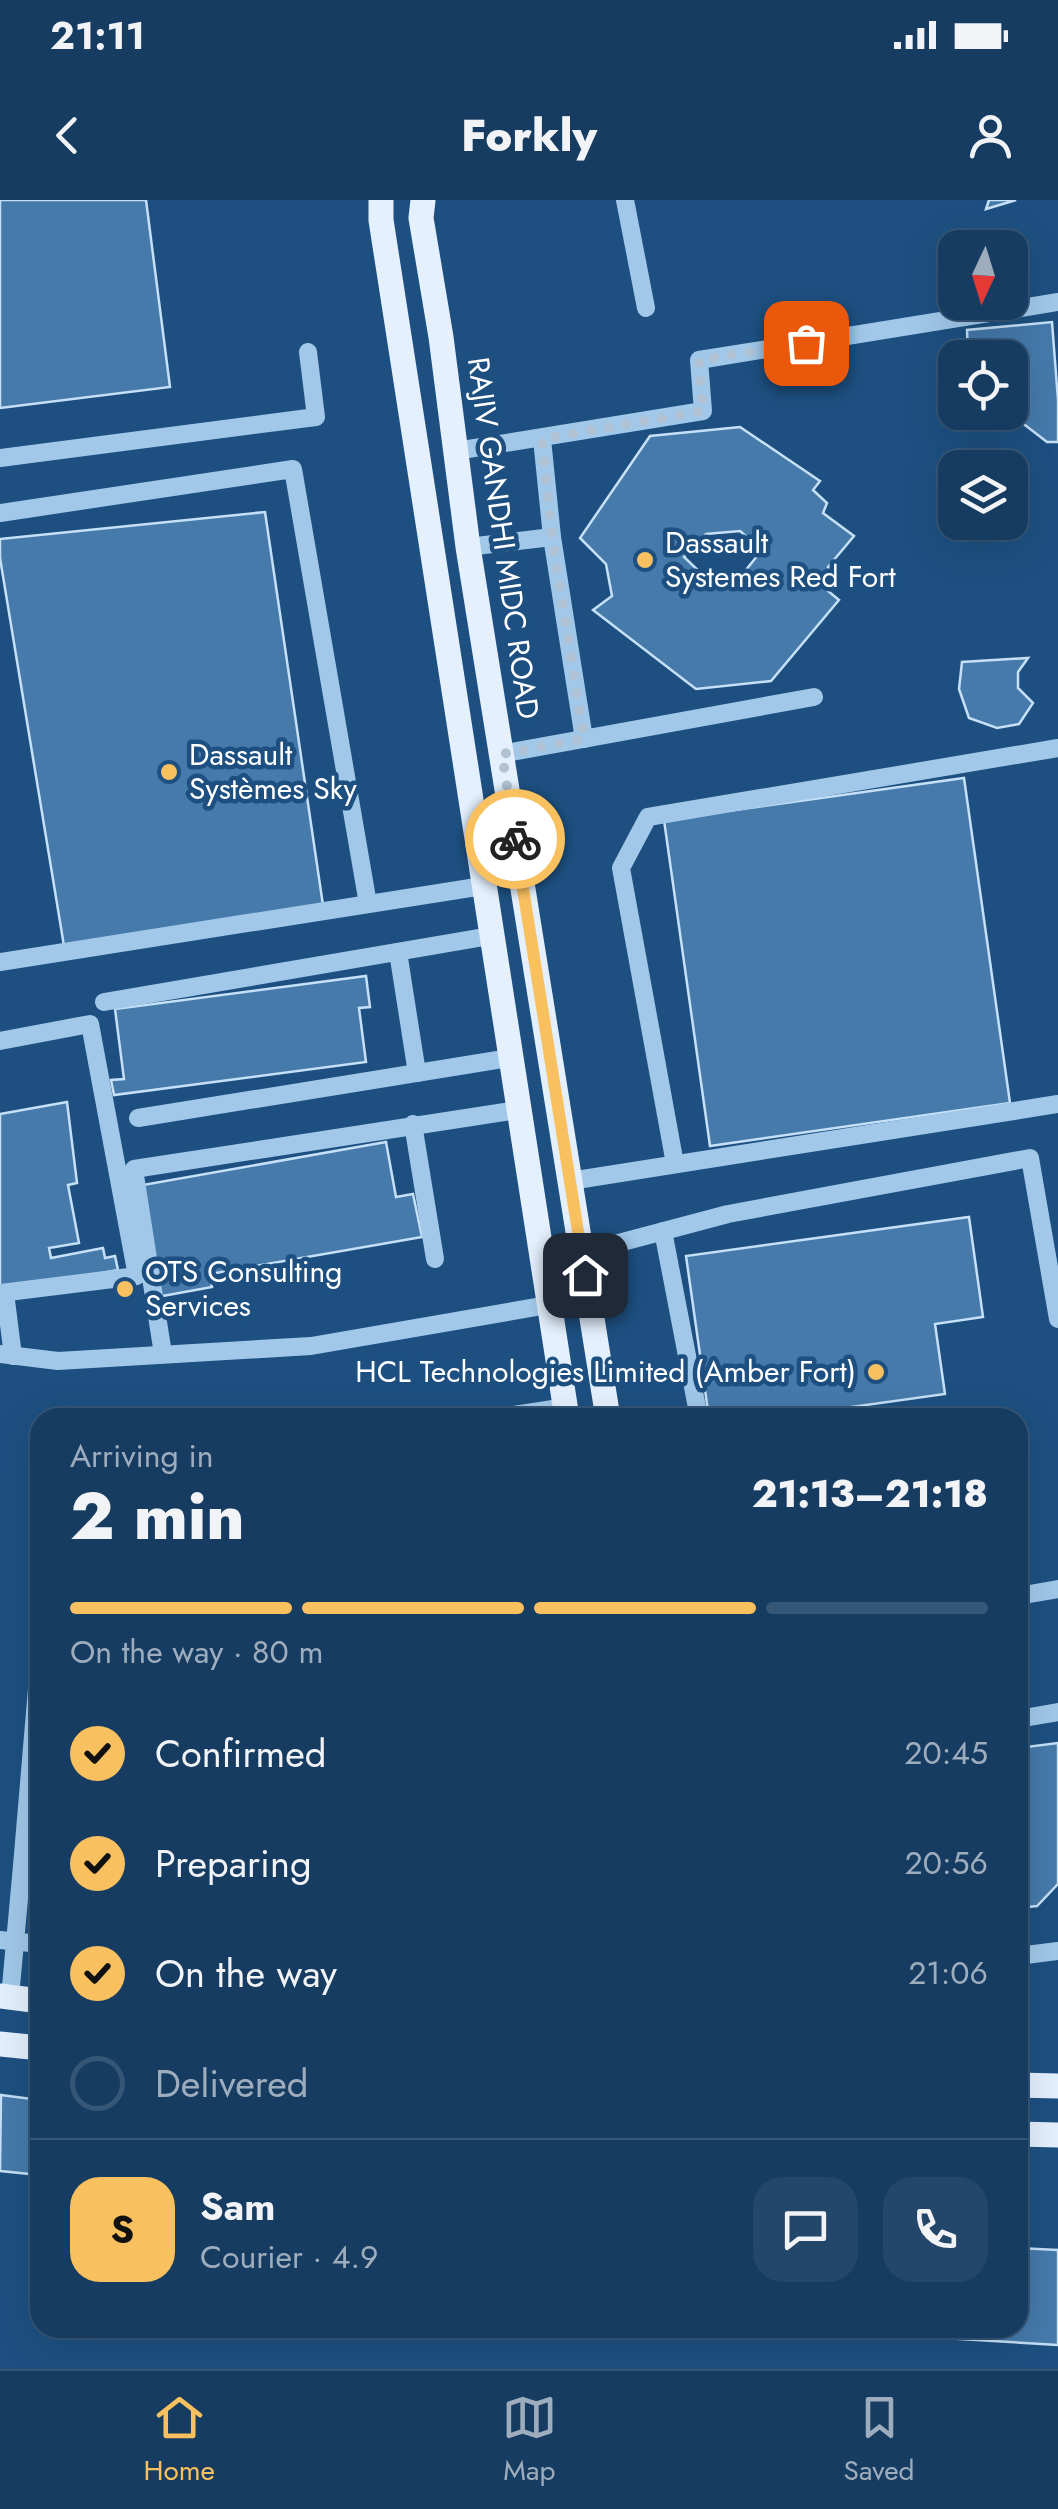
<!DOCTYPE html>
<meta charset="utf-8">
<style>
body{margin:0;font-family:Jost,sans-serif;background:#23476a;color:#f1f3f6;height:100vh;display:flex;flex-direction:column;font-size:38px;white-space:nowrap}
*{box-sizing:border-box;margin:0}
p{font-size:32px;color:#9eadbd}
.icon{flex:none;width:55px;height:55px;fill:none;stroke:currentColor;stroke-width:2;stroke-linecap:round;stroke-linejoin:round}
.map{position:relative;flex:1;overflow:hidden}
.drawer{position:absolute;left:30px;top:1208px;width:998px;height:930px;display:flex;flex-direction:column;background:#163c61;border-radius:30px;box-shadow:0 10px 40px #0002,0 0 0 2px #355676}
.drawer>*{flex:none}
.needle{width:65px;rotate:184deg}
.buttons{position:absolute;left:938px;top:30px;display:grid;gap:20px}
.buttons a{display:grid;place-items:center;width:90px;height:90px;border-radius:20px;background:#163c61;box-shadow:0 10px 40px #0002,0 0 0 2px #355676;font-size:50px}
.pin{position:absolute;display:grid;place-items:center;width:85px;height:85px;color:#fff;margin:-42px;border-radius:20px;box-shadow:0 5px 15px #0006}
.courier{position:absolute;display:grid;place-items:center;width:100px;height:100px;margin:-50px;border:8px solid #f9c05f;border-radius:50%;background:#fff;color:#222;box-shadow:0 2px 12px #0007}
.head em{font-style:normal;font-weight:800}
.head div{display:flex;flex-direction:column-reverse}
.head{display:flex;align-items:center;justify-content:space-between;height:170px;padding:0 40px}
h1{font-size:65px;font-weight:800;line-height:75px}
.bar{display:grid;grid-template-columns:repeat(4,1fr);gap:15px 10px;align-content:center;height:120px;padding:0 40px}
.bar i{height:12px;border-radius:8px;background:#355676}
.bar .current{background:#f9c05f}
.bar p{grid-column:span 4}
.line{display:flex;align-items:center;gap:25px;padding:0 40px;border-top:2px solid #355676}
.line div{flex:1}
.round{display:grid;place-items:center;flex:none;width:105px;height:105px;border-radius:30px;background:#23476a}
ol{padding:0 40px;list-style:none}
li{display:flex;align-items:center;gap:30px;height:110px}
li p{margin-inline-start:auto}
li .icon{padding:10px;border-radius:50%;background:#f9c05f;color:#111;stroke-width:4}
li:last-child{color:#9eadbd}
li i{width:55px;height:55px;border:5px solid #355676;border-radius:50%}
.status{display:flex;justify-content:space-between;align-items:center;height:70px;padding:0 50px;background:#163c61;direction:ltr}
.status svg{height:28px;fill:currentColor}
header{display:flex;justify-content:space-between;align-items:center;height:130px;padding:0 40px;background:#163c61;font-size:45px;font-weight:800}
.tabs{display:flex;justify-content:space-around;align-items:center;height:140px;border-top:2px solid #355676;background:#163c61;font-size:28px;color:#9eadbd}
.tabs a{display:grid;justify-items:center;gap:5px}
.tabs .current{color:#f9c05f}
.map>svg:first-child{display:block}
</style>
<div class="status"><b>21:11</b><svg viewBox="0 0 49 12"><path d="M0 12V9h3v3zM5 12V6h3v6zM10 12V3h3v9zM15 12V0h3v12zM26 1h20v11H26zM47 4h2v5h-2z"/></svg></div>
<header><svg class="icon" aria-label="back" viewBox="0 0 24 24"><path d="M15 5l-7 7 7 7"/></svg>Forkly<svg class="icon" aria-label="person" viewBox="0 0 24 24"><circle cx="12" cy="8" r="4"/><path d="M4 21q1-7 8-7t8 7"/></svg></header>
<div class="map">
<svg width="1058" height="2169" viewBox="0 0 1058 2169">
<rect width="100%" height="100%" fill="#1d5081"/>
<!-- building -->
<g fill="#457aab" stroke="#c5e0f7" stroke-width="2.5" fill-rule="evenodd">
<polygon points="0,0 146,0 170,187 0,208"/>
<polygon points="989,0 1016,0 986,9"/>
<polygon points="1052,122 1058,200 1058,242 1047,242 1008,212 1010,158 968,158 967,130"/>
<path d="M740,227L820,281L813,290L827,303L823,313L854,336L828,367L837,375L828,391L839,400L771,481L696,489L593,410L612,396L606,364L580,338L650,236ZM740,331L762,350L745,371L706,378L684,357L706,334Z"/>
<polygon points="265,312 324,712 65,752 0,358 0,339"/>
<polygon points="1028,458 1018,472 1018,488 1033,503 1019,524 997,528 969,518 959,489 962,462"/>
<polygon points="964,578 1010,903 710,946 664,620"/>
<polygon points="366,776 370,807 359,808 366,862 114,895 111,880 124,879 115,809"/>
<polygon points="67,902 77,983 68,985 79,1043 49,1048 51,1058 103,1048 105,1058 115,1056 118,1070 14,1089 0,1084 0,914"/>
<polygon points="386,942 396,997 413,994 422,1037 210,1074 212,1087 157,1097 143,985"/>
<polygon points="969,1017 983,1117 935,1124 945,1194 773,1218 709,1218 686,1056"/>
<polygon points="1058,1543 1058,1684 1037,1706 1018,1708 1018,1548"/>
<polygon points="1,1895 40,1900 40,1975 0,1971"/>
<polygon points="1018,2048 1058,2050 1058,2145 878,2134 878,2128 1018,2128"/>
</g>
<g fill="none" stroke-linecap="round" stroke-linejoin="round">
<!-- minor -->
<g stroke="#a1c8e9" stroke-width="18">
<polyline points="625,0 646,108"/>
<polyline points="542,239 552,337 584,539"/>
<polyline points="456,251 703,211 699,160 1058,102"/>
<polyline points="0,258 316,217 308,152"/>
<polyline points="0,313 293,269 368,704"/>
<polyline points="468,347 552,337"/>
<polyline points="501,554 814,497"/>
<polyline points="398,752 417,873"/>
<polyline points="0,762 483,686"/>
<polyline points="104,802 490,736"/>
<polyline points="0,841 90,824 137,1076 0,1093"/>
<polyline points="138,918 510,858"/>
<polyline points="413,924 435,1059"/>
<polyline points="675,964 621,668 648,617 1058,548"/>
<polyline points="570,981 1058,904"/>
<polyline points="663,1031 699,1218"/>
<polyline points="581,1053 728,1014 1030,958 1058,1119"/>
<polyline points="5,1093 13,1156"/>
<polyline points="0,1154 58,1161 311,1146 588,1098"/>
<polyline points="163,1154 134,969 518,910"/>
<polyline points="494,1218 566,1207"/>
<polyline points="1018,1396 1058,1389"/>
<polyline points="40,1453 22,1666 40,1670"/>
<polyline points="1018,1519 1058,1512"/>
<polyline points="0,1740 40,1744"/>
<polyline points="1018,1756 1058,1751"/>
<polyline points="10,1797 22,1666"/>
</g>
<!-- major -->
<g stroke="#e4f0fe" stroke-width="25">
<polyline points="381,0 381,20 567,1218"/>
<polyline points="423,0 421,18 441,137 468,347 608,1218"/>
<polyline points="0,1796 40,1801"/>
<polyline points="0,1844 40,1848"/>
<polyline points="1018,1885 1058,1886"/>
<polyline points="1018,1934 1058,1935"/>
</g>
</g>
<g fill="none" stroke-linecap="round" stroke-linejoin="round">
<!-- done -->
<polyline stroke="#b0c2d3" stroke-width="10" stroke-dasharray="0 18" points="515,639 502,554 584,539 552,337 542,239 703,211 699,160 806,143"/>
<!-- route -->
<polyline stroke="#f9c05f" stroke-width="12" points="515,639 585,1075"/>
</g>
<!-- markers -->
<g fill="#f9c05f" stroke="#1d5081" stroke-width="4">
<circle cx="645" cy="360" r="10"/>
<circle cx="169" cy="572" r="10"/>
<circle cx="125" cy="1089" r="10"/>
<circle cx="876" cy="1172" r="10"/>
</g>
<g text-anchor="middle" stroke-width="9" stroke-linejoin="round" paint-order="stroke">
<!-- street labels -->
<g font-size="30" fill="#fff" stroke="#1d5081">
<text transform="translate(503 338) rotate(82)" y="10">RAJIV GANDHI MIDC ROAD</text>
</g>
<!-- poi labels -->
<g font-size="30" fill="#fff" stroke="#1d5081" text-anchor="start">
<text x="665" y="353">Dassault<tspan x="665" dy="34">Systemes Red Fort</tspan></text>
<text x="189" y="565">Dassault<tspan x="189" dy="34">Systèmes Sky</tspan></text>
<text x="145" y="1082">OTS Consulting<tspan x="145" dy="34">Services</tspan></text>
<text x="856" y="1182" text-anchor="end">HCL Technologies Limited (Amber Fort)</text>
</g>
</g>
</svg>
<div class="buttons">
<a><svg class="needle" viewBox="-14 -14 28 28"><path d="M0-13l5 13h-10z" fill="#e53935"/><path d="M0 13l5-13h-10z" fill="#9eadbd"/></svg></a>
<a><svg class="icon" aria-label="locate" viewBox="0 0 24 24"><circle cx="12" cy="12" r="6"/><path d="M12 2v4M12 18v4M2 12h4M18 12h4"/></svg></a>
<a><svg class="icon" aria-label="layers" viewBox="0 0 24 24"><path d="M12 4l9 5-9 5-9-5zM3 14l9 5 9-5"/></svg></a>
</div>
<div class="pin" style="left:806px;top:143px;background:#ea580c"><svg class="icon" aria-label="bag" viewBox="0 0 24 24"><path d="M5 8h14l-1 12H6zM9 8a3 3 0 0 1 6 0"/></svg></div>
<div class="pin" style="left:585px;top:1075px;background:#1f2937"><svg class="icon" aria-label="home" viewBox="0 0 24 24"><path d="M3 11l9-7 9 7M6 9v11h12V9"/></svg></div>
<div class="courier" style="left:515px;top:639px"><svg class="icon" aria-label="bike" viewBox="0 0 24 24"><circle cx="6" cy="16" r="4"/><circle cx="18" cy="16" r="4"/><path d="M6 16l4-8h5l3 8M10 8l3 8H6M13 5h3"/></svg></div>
<section class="drawer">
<div class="head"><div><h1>2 min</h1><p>Arriving in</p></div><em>21:13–21:18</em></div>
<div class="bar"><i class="current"></i><i class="current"></i><i class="current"></i><i></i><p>On the way · 80 m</p></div>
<ol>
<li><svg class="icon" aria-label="check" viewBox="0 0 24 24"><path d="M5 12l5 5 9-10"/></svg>Confirmed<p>20:45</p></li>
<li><svg class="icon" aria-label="check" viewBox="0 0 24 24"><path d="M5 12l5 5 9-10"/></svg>Preparing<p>20:56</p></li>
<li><svg class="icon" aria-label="check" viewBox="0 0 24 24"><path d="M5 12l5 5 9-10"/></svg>On the way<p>21:06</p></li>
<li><i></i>Delivered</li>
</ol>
<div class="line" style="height:180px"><b class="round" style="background:#f9c05f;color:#111">S</b><div><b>Sam</b><p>Courier · 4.9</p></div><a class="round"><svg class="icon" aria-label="chat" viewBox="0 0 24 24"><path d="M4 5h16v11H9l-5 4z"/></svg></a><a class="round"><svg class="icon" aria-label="phone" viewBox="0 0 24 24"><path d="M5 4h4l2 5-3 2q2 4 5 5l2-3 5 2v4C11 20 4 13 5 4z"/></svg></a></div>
</section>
</div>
<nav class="tabs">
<a class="current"><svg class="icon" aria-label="home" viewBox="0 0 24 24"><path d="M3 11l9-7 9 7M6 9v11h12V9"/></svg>Home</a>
<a><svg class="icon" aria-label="map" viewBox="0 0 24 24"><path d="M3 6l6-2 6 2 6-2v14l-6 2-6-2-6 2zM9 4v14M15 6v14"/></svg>Map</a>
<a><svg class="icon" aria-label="saved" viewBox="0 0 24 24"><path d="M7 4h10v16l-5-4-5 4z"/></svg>Saved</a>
</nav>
